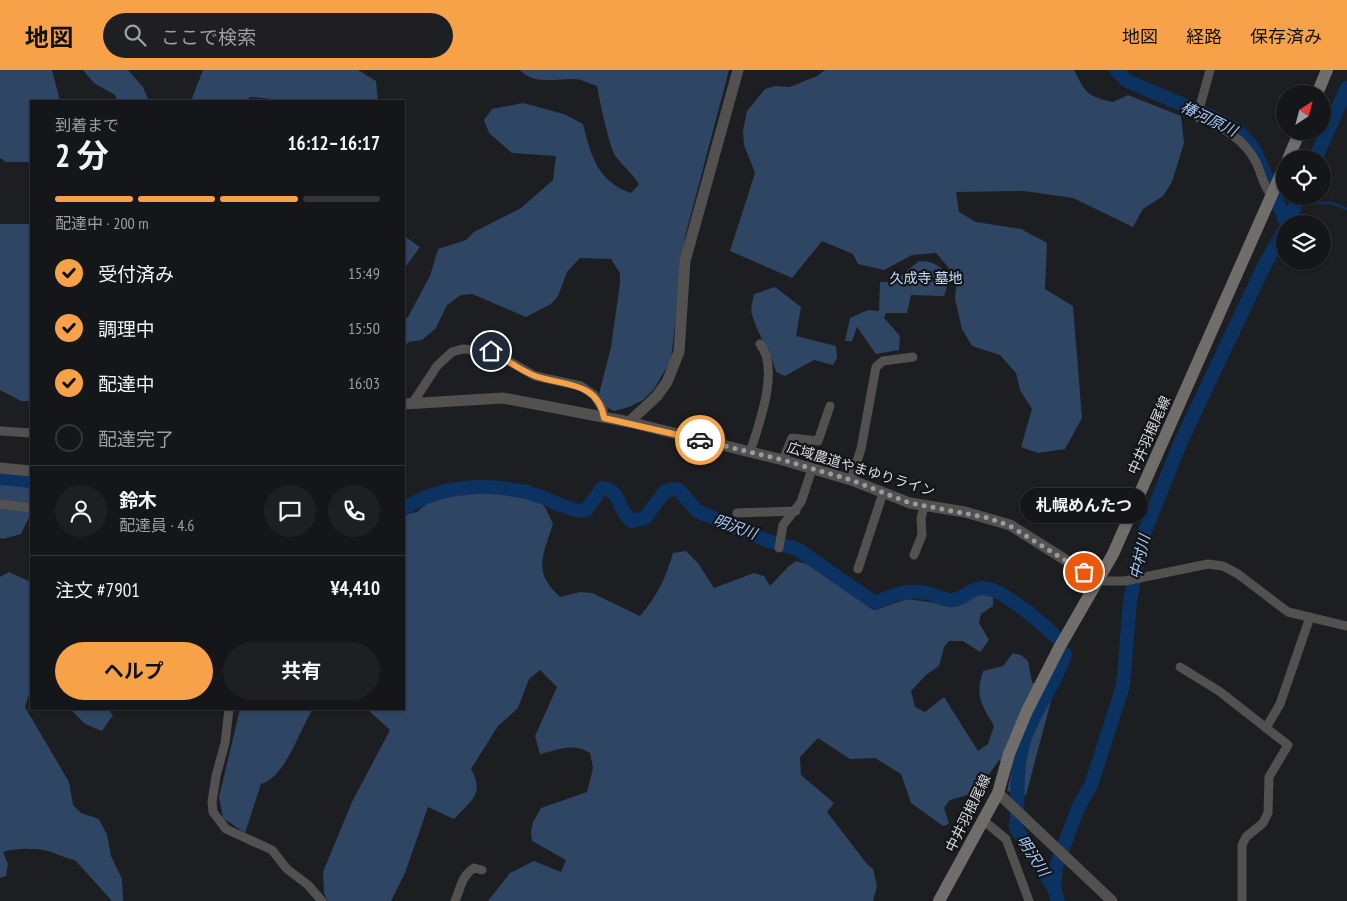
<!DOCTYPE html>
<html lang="ja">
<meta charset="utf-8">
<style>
body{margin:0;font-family:"PT Sans Narrow","Noto Sans JP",sans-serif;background:#1e1f22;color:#f1f3f6;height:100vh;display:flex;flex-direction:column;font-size:19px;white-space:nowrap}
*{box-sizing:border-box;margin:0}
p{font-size:16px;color:#9d9fa2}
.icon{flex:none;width:28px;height:28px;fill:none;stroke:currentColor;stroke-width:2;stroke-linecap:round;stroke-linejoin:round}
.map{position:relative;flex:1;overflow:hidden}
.sheet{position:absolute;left:30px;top:30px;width:375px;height:610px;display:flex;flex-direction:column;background:#151619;border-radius:0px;box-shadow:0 1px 4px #0004,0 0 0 1px #343538}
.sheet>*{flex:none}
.needle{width:32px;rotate:36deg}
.fabs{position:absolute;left:1276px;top:15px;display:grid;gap:10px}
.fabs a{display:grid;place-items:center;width:55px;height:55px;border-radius:50%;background:#151619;box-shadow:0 1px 4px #0004,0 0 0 1px #343538;font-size:25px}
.pin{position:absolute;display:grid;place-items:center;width:42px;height:42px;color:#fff;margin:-21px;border:2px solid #fff;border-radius:50%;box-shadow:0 1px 5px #0007}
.courier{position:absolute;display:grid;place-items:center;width:50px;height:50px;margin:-25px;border:4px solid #f7a248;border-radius:50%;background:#fff;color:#222;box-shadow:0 1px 6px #0007}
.bubble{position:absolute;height:35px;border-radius:18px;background:#151619;box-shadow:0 1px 4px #0004,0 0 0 1px #343538;font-size:16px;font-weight:700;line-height:35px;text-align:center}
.overview em{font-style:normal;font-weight:700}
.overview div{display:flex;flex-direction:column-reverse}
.overview{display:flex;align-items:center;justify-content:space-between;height:85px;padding:0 25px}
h1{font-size:32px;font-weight:700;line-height:38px}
.bar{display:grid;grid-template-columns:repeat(4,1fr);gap:8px 5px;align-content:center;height:60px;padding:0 25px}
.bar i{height:6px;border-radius:4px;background:#343538}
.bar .selected{background:#f7a248}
.bar p{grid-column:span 4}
.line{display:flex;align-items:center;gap:12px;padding:0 25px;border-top:1px solid #343538}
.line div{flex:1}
.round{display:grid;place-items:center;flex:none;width:52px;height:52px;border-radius:26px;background:#1e1f22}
ol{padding:0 25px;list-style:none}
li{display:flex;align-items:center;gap:15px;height:55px}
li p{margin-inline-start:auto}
li .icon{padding:5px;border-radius:50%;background:#f7a248;color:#111;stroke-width:4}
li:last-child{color:#9d9fa2}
li i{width:28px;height:28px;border:2px solid #343538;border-radius:50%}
.cta{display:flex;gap:10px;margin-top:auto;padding:10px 25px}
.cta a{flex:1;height:58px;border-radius:30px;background:#f7a248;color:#111;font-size:20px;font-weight:700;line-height:58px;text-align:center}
.cta a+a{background:#1e1f22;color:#f1f3f6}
header{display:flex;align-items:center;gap:30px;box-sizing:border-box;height:70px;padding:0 25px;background:#f7a248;color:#111}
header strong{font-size:24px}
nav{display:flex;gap:28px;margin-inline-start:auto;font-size:18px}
.search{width:350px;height:45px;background:#1e1f22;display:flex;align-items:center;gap:12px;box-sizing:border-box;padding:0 18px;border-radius:28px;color:#9d9fa2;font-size:19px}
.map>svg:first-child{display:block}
</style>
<header>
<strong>地図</strong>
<div class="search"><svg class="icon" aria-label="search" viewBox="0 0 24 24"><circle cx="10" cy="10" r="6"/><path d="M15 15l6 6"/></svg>ここで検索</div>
<nav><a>地図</a><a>経路</a><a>保存済み</a></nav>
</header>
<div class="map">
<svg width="1347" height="831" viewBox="0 0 1347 831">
<rect width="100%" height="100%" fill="#1c1e21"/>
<!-- green -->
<g fill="#2f4564">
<polygon points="0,0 52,0 60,31 31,31 31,92 6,92 0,88"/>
<polygon points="83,0 128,0 143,17 149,31 117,31 115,25 94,13"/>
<polygon points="203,0 358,0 376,11 378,31 274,31 272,29 250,27 247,31 191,31"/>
<path d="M520,0H729L685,167L671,290L654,319L643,330L629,337L614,341L604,336L599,324L611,277L620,213V203L611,189L580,188L567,202L558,226L551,234L526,247L472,224L461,225L447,235L436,258L422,270L409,272L404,276V250L408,247L430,206L438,179L466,170L474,162L521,138L553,110L556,86L512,83L489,63L484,50L492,39L523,33L564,44L583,54C591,86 598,112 631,123L639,114C632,103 624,97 616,87C610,80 599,28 597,16C590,14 581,9 574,9C556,9 533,15 520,0Z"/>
<path d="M825,0H1074C1086,24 1087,26 1113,32L1128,25L1181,46L1184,73L1172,112L1163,126L1143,139L1133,157L1073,128L1024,121L956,122L959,142L976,152L1021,159L1047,173L1045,219L1073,236L1082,348L1065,379L1038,383L1021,377L1032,339L1020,320L1016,303L1000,285L972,276L962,259L955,229L956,217L948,197L936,183L912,185L884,200L858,194L853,184L822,171L792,208L730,181L755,103L744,75L743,61L747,41L765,19L775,16L790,17L817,6Z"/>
<polygon points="0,154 30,154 31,156 31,331 21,331 0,320"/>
<polygon points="404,166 420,177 404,199"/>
<path d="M919,191C941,191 953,204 944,226L911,225L907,243H886L884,248L900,266L899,280L876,284L857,257L852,271H845L850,248L868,240L879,241L880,212H893Z"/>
<path d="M775,217L801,237L796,266L836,276L837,288L833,295L814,290L785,306L776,302C771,281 757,265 752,244C750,238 753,230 754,224Z"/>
<polygon points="0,402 31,406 31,443 21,464 3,469 0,468"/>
<path d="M484,411L529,415L546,439L553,454C543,486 532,502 560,527L580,522L592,523L640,546C657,526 666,508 673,483L686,481L698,493L714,518L754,503L764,506L770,516L788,497L796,491L807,494L875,540L907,529L950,535L980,524L993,527V536L981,544L979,553L989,570L980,582L963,571H949L944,577L939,596L926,605L911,621L915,637L925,642L944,627L978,681L988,674L994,656C981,633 975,627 983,601L1003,596L1013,583L1021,585L1028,591L1032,612L1052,627L1026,725L1007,721L1012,699L999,690L977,722L950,730L944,738L949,754L943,756L911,733L901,704L875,688L850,689L818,668L800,687L801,705L834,733L827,742L867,794L873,799L877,816L873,831H488L510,803L534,791L561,802L566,790L532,771L531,762L533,752L541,738L587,722L593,698L590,683C573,672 558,680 540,684L535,666L557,617L540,600L529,609L518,638L498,656L471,699C485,724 471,731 454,749L428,737L405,803L391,831H327L324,822L323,802L352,732L390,660L367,639H404V445L417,442L447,417Z"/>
<path d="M9,502L31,512V624L28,627L25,637L69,712L73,735L81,743L99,749L107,765L111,786L122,809L123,831H112L75,790C65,788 58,784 48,781C36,778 15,778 3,782L8,794L6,806L0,808V507Z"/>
<polygon points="70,639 107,639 113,645 102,661 85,654"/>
<path d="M240,639H313C299,660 286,707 261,714L245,763L223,748L219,727Z"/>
</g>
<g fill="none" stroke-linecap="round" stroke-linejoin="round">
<!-- stream -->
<polyline stroke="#0c3262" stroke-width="2.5" points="1296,133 1332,133 1347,139"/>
<!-- river -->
<g stroke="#0c3262" stroke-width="14">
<polyline points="1116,0 1127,11 1210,46 1237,60 1254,79 1287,154"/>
<polyline points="1315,89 1347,18"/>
<polyline points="1288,154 1299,126"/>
<polyline points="0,408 31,411"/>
<path d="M404,439C442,413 496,412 539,426C553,431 565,438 579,441L586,440L602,418C621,419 618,442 632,451L645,448L665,421L673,419L679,420L697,441L769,471L797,479L875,533C892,525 907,519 927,523C934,525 941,529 949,530C961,532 969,519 981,518C1000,516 1043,554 1057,568"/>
<path d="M1054,818L1016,758C1019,730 1015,703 1023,674C1032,642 1056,615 1065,584"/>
<polyline points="1058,831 1054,818 1056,797 1078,738 1091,715 1123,616 1130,531 1143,466 1182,369 1265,194 1285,159"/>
</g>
<!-- minor -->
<g stroke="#52514f" stroke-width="9">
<path d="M1210,0L1197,47C1222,56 1245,69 1257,94C1262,106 1263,115 1271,125"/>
<polyline points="412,334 437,296 452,282 462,279 491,281 535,306 581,316 594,325 603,340 604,348"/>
<polyline points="0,361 31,363"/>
<path d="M750,382C759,355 780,298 760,274"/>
<polyline points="783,390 792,368 818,371 830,336"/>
<polyline points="851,410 861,379 876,297 883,291 913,287"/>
<polyline points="0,434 31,438"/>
<polyline points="737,443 796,441"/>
<polyline points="779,478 783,455 801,432 812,399"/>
<polyline points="914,485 922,465 921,449 924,436"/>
<polyline points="858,499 883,423"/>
<polyline points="1099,511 1125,511 1208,494 1223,496 1238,504 1288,542 1347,556"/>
<polyline points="1180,597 1219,621 1288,675 1269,707 1268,743 1263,753 1246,767 1242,775 1242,831"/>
<polyline points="229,639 225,673 216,706 212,732 213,742 226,759 272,780 287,799 308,815 322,831"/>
<polyline points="1266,658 1280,634 1310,547"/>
<polyline points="984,751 1006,769 1029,831"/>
<path d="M455,831C461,818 461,806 474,798L482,800"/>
</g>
<!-- tertiary -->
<g stroke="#52514f" stroke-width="11">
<polyline points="404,334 503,328 629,352 783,390 851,410 910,433 965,442 1010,455 1099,511"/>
<polyline points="629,352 657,326 667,312 679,282 685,191 738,0"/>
<polyline points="0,398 31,401"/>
<polyline points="998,723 1112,831"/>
</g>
<!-- secondary -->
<g stroke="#706d6b" stroke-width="12">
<polyline points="1317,24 1327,0"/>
<polyline points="1288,89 1300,61"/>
<polyline points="939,831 998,723 1009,684 1027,641 1059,578 1113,484 1285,95"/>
</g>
</g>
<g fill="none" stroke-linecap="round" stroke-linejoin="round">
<!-- done -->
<polyline stroke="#989a9c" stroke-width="5" stroke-dasharray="0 9" points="700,370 783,390 851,410 910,433 989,448 1010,456 1084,502"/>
<!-- route -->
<path stroke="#f7a248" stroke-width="6" d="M491,281C506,289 519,300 535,306C563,316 598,311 604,348L700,370"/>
</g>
<g text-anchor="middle" stroke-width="4.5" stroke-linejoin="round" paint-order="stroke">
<!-- park labels -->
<g font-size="14" fill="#c7defd" stroke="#131518">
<text x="926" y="213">久成寺 墓地</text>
</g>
<!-- street labels -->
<g font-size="14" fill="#dadcde" stroke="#131518">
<text transform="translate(1149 365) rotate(-66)" y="5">中井羽根尾線</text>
<text transform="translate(861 399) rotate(17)" y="5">広域農道やまゆりライン</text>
<text transform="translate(968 743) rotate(-64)" y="5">中井羽根尾線</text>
</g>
<!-- water labels -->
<g font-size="15" font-style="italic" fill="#a8caf8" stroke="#131518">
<text transform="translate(1209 49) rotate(26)" y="5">椿河原川</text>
<text transform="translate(735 457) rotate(20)" y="5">明沢川</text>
<text transform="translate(1140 487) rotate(-77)" y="5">中村川</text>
<text transform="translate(1033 786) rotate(57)" y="5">明沢川</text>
</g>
</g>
</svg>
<div class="fabs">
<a><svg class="needle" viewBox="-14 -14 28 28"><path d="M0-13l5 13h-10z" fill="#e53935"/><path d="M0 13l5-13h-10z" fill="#9d9fa2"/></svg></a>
<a><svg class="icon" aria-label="locate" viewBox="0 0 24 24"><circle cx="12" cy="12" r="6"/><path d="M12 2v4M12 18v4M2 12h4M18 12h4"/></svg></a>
<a><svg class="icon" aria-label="layers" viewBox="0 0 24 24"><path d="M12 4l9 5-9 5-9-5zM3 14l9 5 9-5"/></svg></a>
</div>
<div class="pin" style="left:1084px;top:502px;background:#ea580c"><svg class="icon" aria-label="bag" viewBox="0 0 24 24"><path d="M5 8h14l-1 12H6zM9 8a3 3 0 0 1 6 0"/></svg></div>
<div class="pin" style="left:491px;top:281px;background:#1f2937"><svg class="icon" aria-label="home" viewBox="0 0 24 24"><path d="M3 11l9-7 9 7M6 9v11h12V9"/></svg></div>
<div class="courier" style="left:700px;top:370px"><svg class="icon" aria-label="car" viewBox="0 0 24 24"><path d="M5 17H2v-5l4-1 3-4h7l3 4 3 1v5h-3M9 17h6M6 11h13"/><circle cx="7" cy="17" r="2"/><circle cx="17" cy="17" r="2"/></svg></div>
<div class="bubble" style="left:1020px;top:418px;width:128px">札幌めんたつ</div>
<section class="sheet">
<div class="overview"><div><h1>2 分</h1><p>到着まで</p></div><em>16:12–16:17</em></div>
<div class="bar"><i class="selected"></i><i class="selected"></i><i class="selected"></i><i></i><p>配達中 · 200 m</p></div>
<ol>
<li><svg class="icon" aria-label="check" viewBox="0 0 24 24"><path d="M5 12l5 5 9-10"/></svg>受付済み<p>15:49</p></li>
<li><svg class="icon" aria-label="check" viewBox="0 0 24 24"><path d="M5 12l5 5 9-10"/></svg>調理中<p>15:50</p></li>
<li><svg class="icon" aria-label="check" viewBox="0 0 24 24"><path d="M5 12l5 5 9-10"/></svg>配達中<p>16:03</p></li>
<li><i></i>配達完了</li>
</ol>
<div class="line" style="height:90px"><a class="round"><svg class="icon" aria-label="person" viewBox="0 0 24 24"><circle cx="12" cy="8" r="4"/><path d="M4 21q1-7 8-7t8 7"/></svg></a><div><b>鈴木</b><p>配達員 · 4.6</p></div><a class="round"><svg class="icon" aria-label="chat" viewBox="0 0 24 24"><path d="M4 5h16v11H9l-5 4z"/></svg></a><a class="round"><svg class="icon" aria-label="phone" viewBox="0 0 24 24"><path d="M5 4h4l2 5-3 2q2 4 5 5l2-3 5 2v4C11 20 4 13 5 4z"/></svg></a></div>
<div class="line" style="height:65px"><div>注文 #7901</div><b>¥4,410</b></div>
<div class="cta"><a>ヘルプ</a><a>共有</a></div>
</section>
</div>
